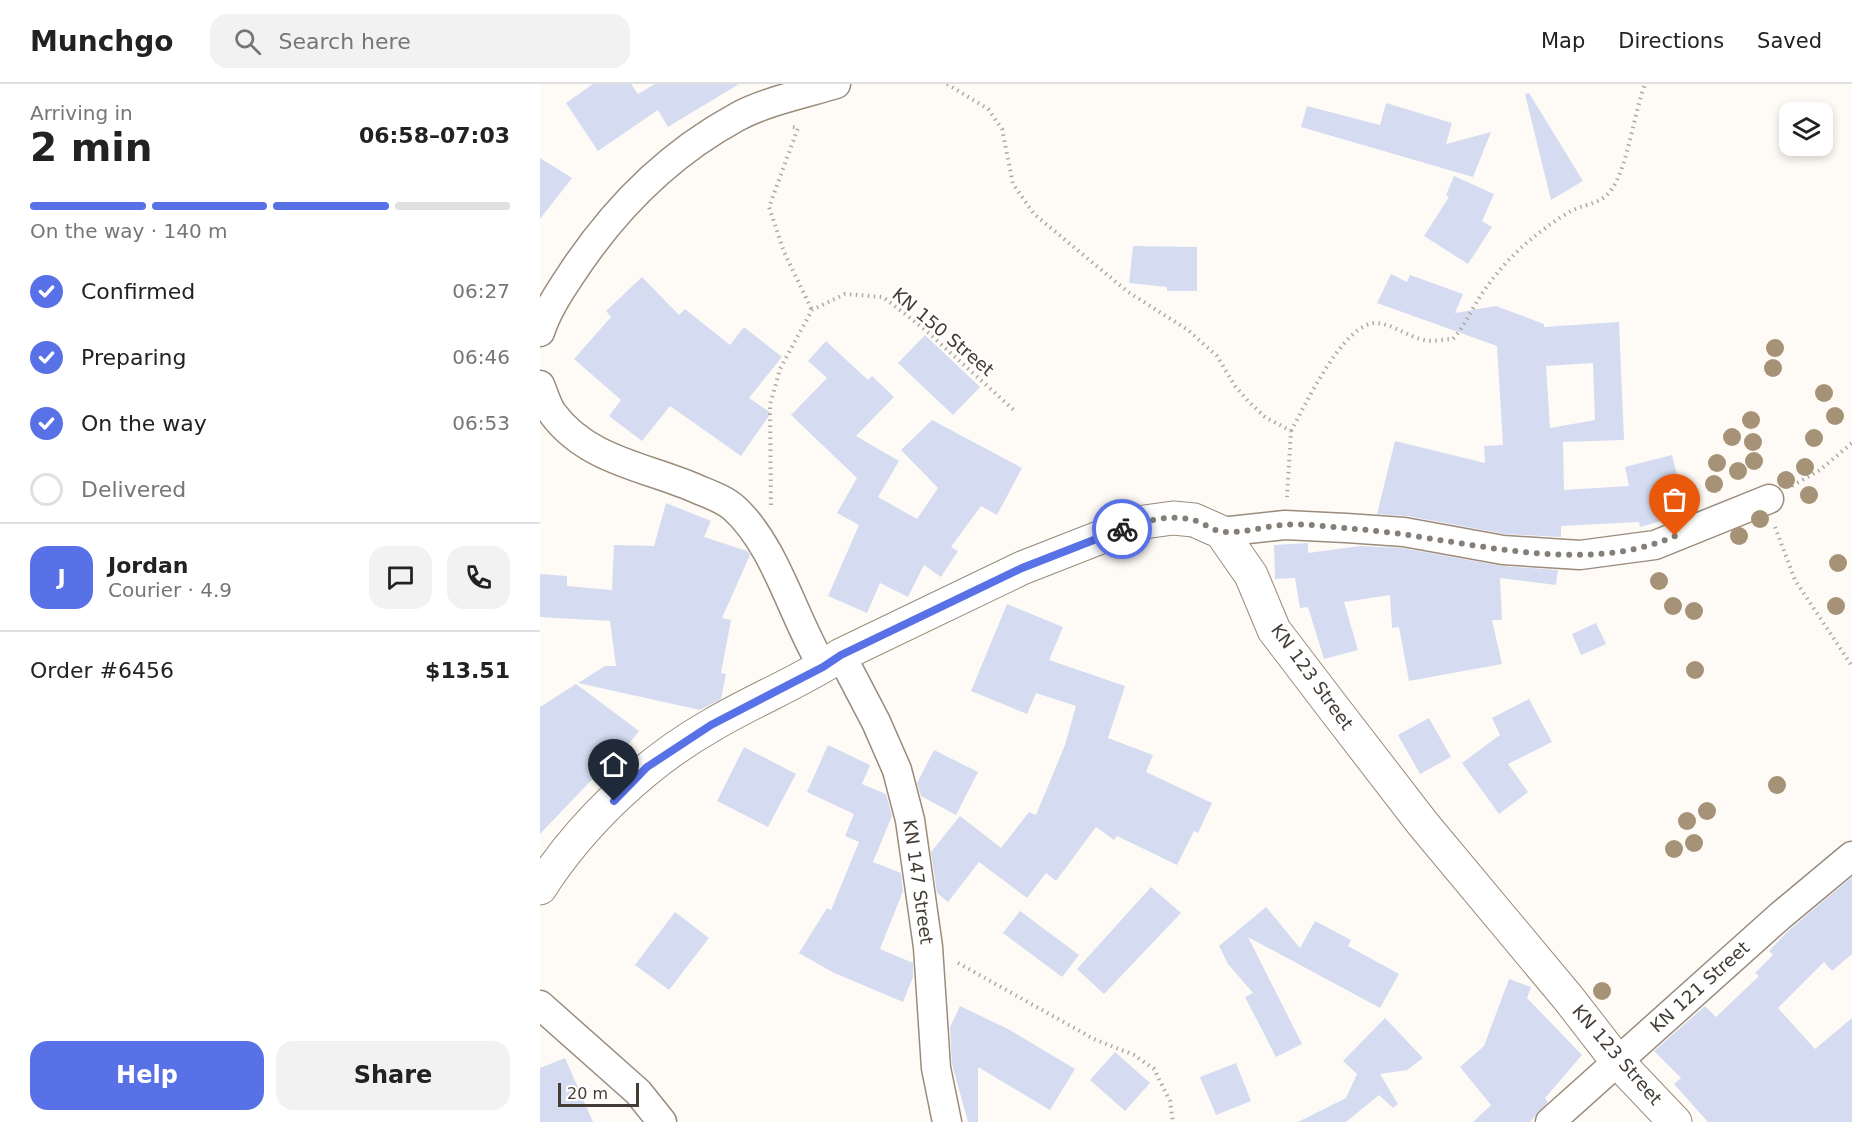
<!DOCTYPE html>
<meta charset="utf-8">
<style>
body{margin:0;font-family:"DejaVu Sans",sans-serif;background:#f2f2f2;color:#222;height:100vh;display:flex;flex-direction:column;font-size:22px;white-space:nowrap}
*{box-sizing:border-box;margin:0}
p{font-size:20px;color:#767676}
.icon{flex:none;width:33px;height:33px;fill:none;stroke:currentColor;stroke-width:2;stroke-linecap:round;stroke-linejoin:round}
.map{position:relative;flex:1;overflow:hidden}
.drawer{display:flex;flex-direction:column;background:#fff;width:540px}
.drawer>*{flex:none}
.fabs{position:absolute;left:1239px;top:18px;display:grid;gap:12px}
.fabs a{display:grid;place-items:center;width:54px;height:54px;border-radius:12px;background:#fff;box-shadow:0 3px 9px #0003;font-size:30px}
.scale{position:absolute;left:18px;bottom:15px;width:81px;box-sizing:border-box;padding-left:6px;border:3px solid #423c35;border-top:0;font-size:16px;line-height:21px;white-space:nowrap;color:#423c35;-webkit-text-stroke:4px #fff;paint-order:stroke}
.pin{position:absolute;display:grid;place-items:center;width:51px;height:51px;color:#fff;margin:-62px -26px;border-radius:50% 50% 50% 0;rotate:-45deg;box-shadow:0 0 6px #0007}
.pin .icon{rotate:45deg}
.courier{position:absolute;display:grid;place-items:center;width:60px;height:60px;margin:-30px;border:4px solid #5871e7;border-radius:50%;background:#fff;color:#222;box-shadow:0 2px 8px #0007}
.summary em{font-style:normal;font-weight:700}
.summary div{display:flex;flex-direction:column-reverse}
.summary{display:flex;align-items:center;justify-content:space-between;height:102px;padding:0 30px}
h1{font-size:39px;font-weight:700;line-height:45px}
.bar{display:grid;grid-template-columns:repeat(4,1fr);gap:9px 6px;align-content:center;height:72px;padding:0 30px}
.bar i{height:8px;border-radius:4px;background:#e0e0e0}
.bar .selected{background:#5871e7}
.bar p{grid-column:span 4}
.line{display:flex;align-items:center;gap:15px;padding:0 30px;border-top:2px solid #e0e0e0}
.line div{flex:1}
.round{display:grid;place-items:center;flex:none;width:63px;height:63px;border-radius:18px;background:#f2f2f2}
ol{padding:0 30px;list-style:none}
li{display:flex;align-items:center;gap:18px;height:66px}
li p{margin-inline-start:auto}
li .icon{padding:6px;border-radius:50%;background:#5871e7;color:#fff;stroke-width:4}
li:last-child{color:#767676}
li i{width:33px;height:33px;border:3px solid #e0e0e0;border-radius:50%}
.button{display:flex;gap:12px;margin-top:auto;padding:12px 30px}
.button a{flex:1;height:69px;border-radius:18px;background:#5871e7;color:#fff;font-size:24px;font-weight:700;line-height:69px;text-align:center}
.button a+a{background:#f2f2f2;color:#222}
header{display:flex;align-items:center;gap:36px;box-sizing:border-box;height:84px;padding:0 30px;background:#fff;border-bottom:2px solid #e0e0e0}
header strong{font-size:28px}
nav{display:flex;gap:33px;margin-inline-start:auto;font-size:21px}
.search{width:420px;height:54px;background:#f2f2f2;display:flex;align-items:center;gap:15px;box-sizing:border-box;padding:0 21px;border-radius:18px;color:#767676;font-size:22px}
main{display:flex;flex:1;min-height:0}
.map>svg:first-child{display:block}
</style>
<header>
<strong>Munchgo</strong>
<div class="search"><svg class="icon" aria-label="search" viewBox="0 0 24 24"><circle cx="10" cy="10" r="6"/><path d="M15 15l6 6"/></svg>Search here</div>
<nav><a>Map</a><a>Directions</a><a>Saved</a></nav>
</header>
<main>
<section class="drawer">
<div class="summary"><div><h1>2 min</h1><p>Arriving in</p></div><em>06:58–07:03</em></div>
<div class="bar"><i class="selected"></i><i class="selected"></i><i class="selected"></i><i></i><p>On the way · 140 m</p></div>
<ol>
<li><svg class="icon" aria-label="check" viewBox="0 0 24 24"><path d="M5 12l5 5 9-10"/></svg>Confirmed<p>06:27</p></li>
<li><svg class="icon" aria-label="check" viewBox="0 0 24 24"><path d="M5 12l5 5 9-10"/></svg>Preparing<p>06:46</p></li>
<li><svg class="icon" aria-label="check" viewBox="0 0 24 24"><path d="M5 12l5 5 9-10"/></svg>On the way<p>06:53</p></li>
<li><i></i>Delivered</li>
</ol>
<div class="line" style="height:108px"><b class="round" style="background:#5871e7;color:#fff">J</b><div><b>Jordan</b><p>Courier · 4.9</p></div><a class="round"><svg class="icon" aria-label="chat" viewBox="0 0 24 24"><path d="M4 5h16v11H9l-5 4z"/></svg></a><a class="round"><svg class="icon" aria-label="phone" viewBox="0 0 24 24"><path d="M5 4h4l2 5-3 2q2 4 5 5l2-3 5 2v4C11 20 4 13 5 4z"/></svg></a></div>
<div class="line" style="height:78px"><div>Order #6456</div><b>$13.51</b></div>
<div class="button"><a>Help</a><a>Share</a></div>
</section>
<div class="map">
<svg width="1312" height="1038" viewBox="0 0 1312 1038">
<rect width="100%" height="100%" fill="#fefbf7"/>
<!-- building -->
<g fill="#d5dcf1" fill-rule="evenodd">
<polygon points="53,0 91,0 98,10 115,0 199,0 128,43 118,26 58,67 26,19"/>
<polygon points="989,9 1043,97 1011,116 985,10"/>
<polygon points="846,19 912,39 906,60 951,48 933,93 761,43 767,22 840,41"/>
<polygon points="0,74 32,94 0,135"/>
<polygon points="914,92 954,110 942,137 952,143 928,180 884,152 909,113 906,111"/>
<polygon points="593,162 657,163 657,207 627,207 627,203 589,199"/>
<path d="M851,190L867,198L870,191L923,210L915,229L956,222L1004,240V243L1079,238L1084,356L1023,358L1024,406L1089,402L1085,383L1132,371L1147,430L1100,443L1099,438L1021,442V453L965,450L867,432L837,430L855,357L945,379L944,362L963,361L957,262L837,219ZM1053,279L1055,336L1010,344L1006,282Z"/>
<polygon points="102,193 139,231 145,225 190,261 204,243 242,273 209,314 231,329 201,372 130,322 102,357 69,332 81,316 34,275 71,233 66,227"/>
<polygon points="385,251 440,303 413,331 358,279"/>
<polygon points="286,257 328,296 332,292 354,313 316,352 359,377 338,413 377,435 398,404 361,366 392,336 482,384 457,431 441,422 411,463 418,467 401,493 384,481 368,513 340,499 327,529 288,512 319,441 297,429 317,394 251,331 287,294 268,277"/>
<polygon points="126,419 171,437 164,453 207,467 210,471 182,534 191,536 181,589 186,590 181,615 160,626 38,599 65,582 76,582 70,537 0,533 0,490 27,492 27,502 72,506 74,461 114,462"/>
<polygon points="768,459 768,469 820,462 862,464 962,482 1018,486 1016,501 960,494 962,536 952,536 962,580 869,597 859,543 852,544 850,511 804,518 818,566 784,575 768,523 760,524 755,494 735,495 734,461"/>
<polygon points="467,520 523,543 509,576 585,602 568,654 613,671 606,688 672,719 658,749 654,747 637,781 577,752 574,756 556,743 516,797 506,789 487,814 439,778 408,818 397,809 391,768 420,732 461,764 489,728 496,731 525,661 536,622 496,609 487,630 431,607"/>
<polygon points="1056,539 1066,560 1041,571 1032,550"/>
<polygon points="36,600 99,647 67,688 62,685 0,750 0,623"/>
<polygon points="989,615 1012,658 968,680 988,708 959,730 922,679 960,651 952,634"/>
<polygon points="889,634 911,673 880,690 858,651"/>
<polygon points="288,661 330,681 322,700 346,710 352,732 333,778 361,789 363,807 340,865 373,879 373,893 363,918 292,888 259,869 287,824 291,826 319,758 305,752 314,730 267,708"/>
<polygon points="204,663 256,690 228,743 177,717"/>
<polygon points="394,666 438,688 416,731 381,712 377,699"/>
<polygon points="1312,793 1312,870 1292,887 1284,878 1238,924 1275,965 1312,934 1312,1038 1168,1038 1134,1000 1141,994 1114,967 1165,922 1176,933 1219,892 1215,889 1233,871 1229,867 1248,847"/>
<polygon points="611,803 641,829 564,910 537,885"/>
<polygon points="726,823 760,864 775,837 811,856 808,862 859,890 840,924 708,853 762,960 736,973 705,913 713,909 688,880 679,862"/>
<polygon points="480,827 539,871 522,893 463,849"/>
<polygon points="135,828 169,854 129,906 95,881"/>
<polygon points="969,895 991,903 987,914 1042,971 1005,1014 1008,1018 990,1038 933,1038 951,1021 920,983 944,962"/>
<polygon points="420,922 468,945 535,985 510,1026 438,983 438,1038 428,1038 412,980 410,943"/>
<polygon points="845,934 883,974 867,986 840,990 858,1020 853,1024 839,1011 806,1038 758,1038 806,1014 817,990 803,977"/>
<polygon points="575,968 610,999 585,1027 550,996"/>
<polygon points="25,974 53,1038 0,1038 0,984"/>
<polygon points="696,979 711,1017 676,1031 660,993"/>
</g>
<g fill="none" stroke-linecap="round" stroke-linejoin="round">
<defs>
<g id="minor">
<path d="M0,248C7,227 18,210 30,192C73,126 127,71 197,33C224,18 266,9 296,0"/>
<path d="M0,301C4,310 7,322 13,330C48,377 107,383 157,405C169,410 184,415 194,424C236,462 253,534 283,583"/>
<polyline points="681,448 745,441 806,444 864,448 963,466 1040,471 1115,461 1229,415"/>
<polyline points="301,571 336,638 357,686 370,736 388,863 396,984 407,1038"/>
<polyline points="0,921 98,1008 122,1038"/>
<polyline points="1010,1038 1240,832 1312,772"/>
</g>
<path id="secondary" d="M0,804C41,740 106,678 172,641C214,616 260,598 301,571L482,484L597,439L633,434L654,436L681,448L711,491L734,546L792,622L883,740L1029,915L1077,977L1135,1038"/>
</defs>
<!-- minor casing -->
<use href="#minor" stroke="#9a8b7b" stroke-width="31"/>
<!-- secondary casing -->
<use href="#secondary" stroke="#9a8b7b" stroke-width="35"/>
<!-- path -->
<g stroke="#ada9a3" stroke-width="4" stroke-dasharray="1.5 4.5" stroke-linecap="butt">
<polyline points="407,0 448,25 462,45 473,100 494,130 588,208 648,246 677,272 695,302 708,317 725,333 751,347 747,413"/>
<polyline points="253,43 258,44 229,123 244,168 272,226"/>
<path d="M751,347C765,322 804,237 837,239C855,241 868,253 885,256C893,258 904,255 913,255C923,244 927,234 935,221C949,196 973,169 995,152C1006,143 1020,133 1033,126C1049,119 1061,120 1072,105C1088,81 1094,29 1105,0"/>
<polyline points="1252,402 1280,386 1312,359"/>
<polyline points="231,421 230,321 240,285 272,226 305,210 343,213 383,244 475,327"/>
<polyline points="1235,443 1255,496 1312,582"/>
<polyline points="418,879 554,955 594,971 614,985 630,1017 633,1038"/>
</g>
<!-- minor -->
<use href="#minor" stroke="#fff" stroke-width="28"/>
<!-- secondary -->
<use href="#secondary" stroke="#fff" stroke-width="33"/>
</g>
<!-- trees -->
<g fill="#a69276">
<circle cx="1235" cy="264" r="9"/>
<circle cx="1233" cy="284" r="9"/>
<circle cx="1284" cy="309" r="9"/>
<circle cx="1295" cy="332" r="9"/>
<circle cx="1211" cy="336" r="9"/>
<circle cx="1192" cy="353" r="9"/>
<circle cx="1274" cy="354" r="9"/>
<circle cx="1213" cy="358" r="9"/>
<circle cx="1214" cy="377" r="9"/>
<circle cx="1177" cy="379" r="9"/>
<circle cx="1265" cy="383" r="9"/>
<circle cx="1198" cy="387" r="9"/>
<circle cx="1246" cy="396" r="9"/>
<circle cx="1174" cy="400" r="9"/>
<circle cx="1269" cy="411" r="9"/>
<circle cx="1220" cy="435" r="9"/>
<circle cx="1199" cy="452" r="9"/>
<circle cx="1298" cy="479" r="9"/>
<circle cx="1119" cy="497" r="9"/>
<circle cx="1133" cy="522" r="9"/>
<circle cx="1296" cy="522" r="9"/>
<circle cx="1154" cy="527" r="9"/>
<circle cx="1155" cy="586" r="9"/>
<circle cx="1237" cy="701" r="9"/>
<circle cx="1167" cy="727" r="9"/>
<circle cx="1147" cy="737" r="9"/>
<circle cx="1154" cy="759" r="9"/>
<circle cx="1134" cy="765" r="9"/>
<circle cx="1062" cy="907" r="9"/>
</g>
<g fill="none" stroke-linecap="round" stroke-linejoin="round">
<!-- done -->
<path stroke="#847f79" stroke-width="6" stroke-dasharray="0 10.8" d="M582,445C603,437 631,430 653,436C663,438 673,447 683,448C702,449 723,443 742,441C765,439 791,443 815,445C916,452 1038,495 1135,452"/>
<!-- route -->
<polyline stroke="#5871e7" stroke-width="8" points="74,717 107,683 171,641 283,583 301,571 482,484 582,445"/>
</g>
<g text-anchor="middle" stroke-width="5" stroke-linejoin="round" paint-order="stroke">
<!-- street labels -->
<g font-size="18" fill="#423c35" stroke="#fff">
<text transform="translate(403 248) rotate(40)" y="6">KN 150 Street</text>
<text transform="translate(772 593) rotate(54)" y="6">KN 123 Street</text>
<text transform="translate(378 798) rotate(82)" y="6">KN 147 Street</text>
<text transform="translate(1160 903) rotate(-42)" y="6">KN 121 Street</text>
<text transform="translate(1077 971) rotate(49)" y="6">KN 123 Street</text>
</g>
</g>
</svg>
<div class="fabs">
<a><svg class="icon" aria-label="layers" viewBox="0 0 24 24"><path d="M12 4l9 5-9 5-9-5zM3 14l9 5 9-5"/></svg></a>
</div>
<div class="scale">20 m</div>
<div class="pin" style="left:1135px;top:452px;background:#ea580c"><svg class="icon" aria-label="bag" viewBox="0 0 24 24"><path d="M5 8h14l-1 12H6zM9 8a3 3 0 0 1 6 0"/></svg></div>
<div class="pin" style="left:74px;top:717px;background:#1f2937"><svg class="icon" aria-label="home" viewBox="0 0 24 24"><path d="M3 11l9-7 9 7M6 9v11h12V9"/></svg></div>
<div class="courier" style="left:582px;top:445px"><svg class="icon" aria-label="bike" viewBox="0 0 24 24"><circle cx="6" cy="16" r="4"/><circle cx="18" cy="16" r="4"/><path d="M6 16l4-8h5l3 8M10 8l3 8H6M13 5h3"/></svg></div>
</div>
</main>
